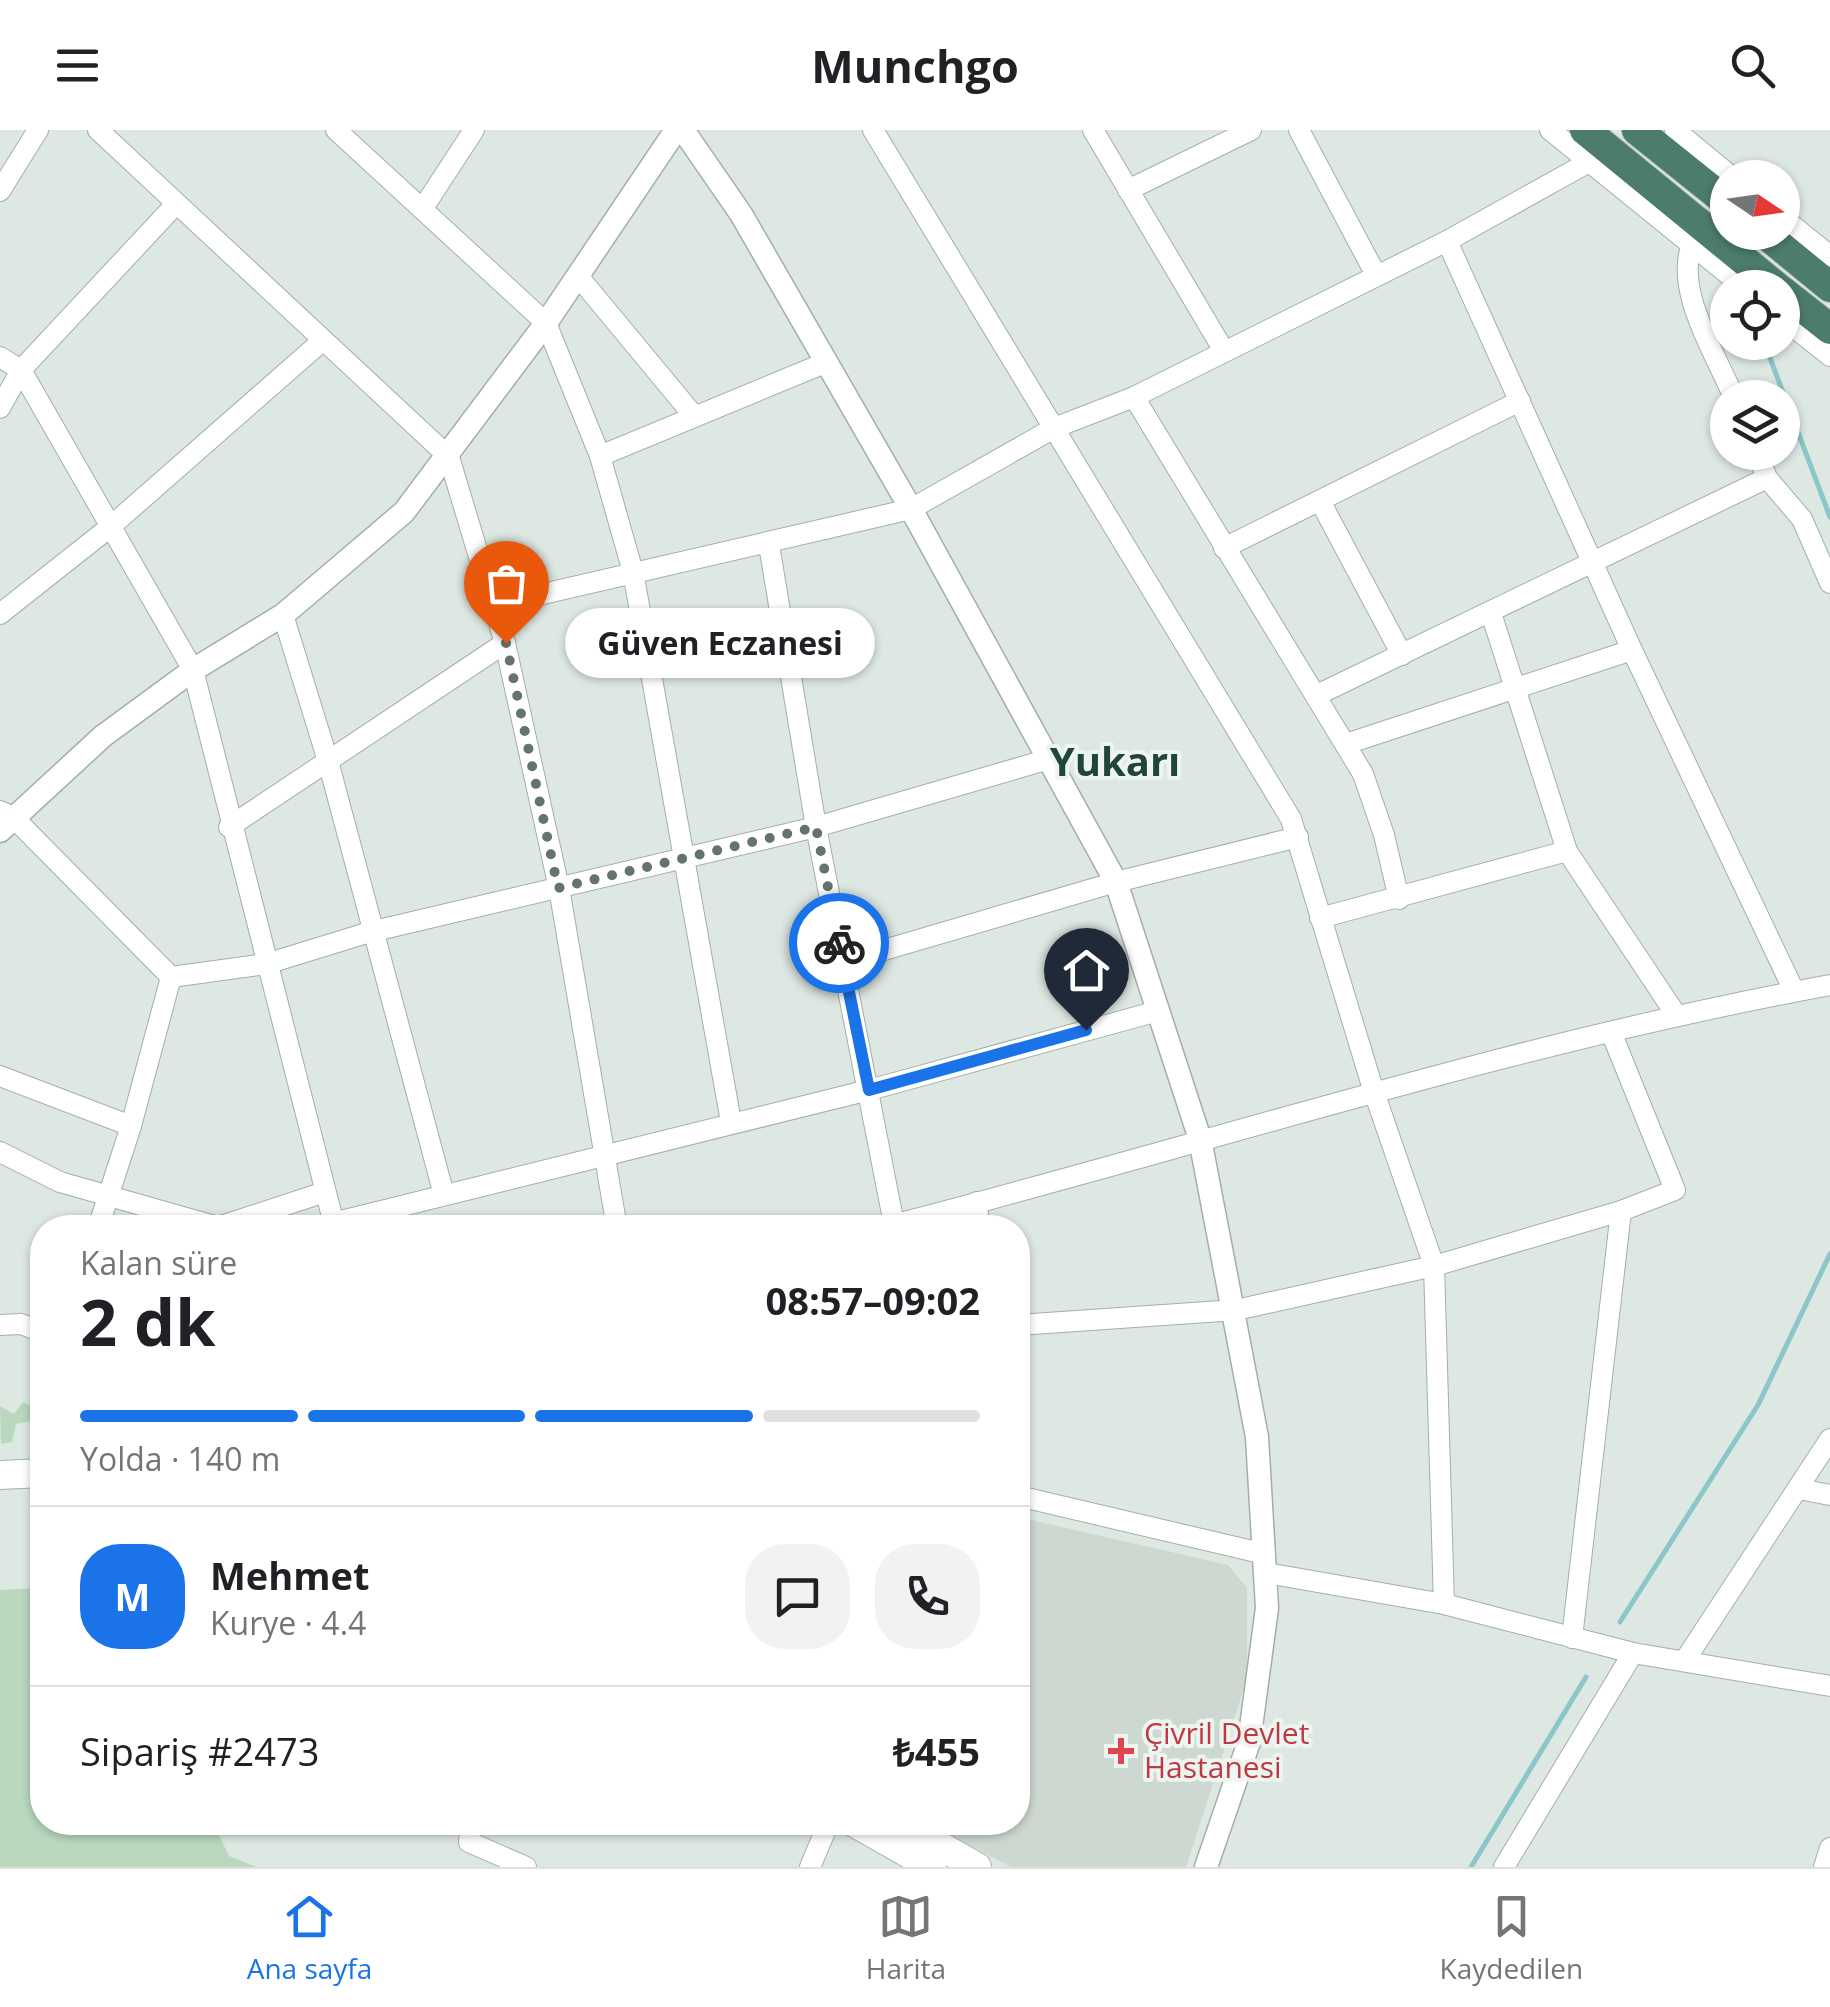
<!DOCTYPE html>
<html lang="tr">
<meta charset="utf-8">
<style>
body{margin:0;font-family:"Open Sans",sans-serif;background:#f2f2f2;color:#202124;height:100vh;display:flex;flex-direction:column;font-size:38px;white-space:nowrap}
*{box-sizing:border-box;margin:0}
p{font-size:32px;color:#757577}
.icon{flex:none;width:55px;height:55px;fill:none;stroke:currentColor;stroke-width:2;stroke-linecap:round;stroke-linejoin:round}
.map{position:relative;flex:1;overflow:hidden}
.side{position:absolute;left:30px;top:1085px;width:1000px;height:620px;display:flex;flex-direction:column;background:#fff;border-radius:40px;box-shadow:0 2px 8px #0004}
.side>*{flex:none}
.needle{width:65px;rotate:103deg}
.tools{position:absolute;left:1710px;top:30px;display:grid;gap:20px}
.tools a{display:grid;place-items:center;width:90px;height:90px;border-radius:50%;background:#fff;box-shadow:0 2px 8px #0004;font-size:50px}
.pin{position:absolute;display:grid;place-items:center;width:85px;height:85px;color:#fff;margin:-102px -42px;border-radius:50% 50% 50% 0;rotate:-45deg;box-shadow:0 0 10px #0007}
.pin .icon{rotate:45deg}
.courier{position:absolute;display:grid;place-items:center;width:100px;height:100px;margin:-50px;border:8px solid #1a73e8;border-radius:50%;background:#fff;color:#222;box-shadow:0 2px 12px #0007}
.bubble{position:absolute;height:70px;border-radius:35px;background:#fff;box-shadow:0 2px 8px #0004;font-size:32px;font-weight:700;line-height:70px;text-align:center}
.summary em{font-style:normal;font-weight:700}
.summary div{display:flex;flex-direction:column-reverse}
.summary{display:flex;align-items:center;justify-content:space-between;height:170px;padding:0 50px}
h1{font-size:65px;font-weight:700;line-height:75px}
.bar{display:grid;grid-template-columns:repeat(4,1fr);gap:15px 10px;align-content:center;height:120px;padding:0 50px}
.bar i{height:12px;border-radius:8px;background:#e0e0e0}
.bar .selected{background:#1a73e8}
.bar p{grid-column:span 4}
.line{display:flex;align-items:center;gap:25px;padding:0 50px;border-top:2px solid #e0e0e0}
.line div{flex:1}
.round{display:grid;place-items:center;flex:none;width:105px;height:105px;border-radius:40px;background:#f2f2f2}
header{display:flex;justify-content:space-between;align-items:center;height:130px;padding:0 50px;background:#fff;font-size:45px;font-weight:700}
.tabs{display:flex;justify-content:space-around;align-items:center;height:140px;border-top:2px solid #e0e0e0;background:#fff;font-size:28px;color:#757577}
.tabs a{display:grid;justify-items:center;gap:5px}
.tabs .selected{color:#1a73e8}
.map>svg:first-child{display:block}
</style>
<header><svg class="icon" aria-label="menu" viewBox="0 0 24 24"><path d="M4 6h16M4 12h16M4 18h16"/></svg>Munchgo<svg class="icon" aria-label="search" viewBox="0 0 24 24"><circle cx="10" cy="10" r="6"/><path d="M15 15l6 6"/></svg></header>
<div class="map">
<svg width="1830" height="1737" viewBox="0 0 1830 1737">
<rect width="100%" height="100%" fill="#dee8e3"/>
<!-- built -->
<polygon fill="#cdd8d1" points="1018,1387 1228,1435 1247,1458 1247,1549 1186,1737 1011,1737 928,1693 1018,1692"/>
<!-- green -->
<g fill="#b9d8be">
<polygon points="23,1272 34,1277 36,1290 16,1294 12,1312 1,1314 0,1276 14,1284"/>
<polygon points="42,1458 42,1692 213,1693 229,1726 256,1737 0,1737 0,1460"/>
</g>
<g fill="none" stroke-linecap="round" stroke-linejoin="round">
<!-- stream -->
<g stroke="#8bc6c9" stroke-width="5">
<polyline points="1764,212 1830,387"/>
<polyline points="1620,1492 1758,1275 1830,1124"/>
<polyline points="1471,1737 1586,1547"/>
</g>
<defs>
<g id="minor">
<polyline points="98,0 449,327 505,513 559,758 617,1098"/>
<polyline points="336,0 546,193 600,326 633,442 731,992"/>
<polyline points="873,0 1291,689 1373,959 1434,1136 1444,1474"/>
<polyline points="1093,0 1224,221"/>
<polyline points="1299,0 1376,145"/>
<polyline points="1550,0 1745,158"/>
<polyline points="1675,0 1733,48"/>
<polyline points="1128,60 1251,0"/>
<polyline points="0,61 38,0"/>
<polyline points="423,78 474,0"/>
<polyline points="1782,87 1830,126"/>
<polyline points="1447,111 1632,520 1794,861"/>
<path d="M1692,114C1674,161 1716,224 1734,268"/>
<polyline points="578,146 694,286"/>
<polyline points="1782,188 1830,226"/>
<polyline points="0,227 21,240 193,540 335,1098"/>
<polyline points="1134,267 1363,644 1384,705 1399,769"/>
<polyline points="0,278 21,240 176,74"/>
<polyline points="1757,322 1767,348 1802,389 1830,453"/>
<polyline points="600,326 827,232"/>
<polyline points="1320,371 1402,525"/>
<polyline points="769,415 816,697 894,1094"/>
<polyline points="1224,418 1520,271"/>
<polyline points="495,475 911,379 1054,298 1134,267 1447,111 1589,32"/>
<polyline points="1491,483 1567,721 1675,883"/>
<polyline points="0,484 110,397 321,212"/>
<polyline points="283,485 328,631 444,1065"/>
<polyline points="1317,565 1767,348"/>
<polyline points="1346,614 1632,520"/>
<polyline points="0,681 13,687 171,847 266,834 370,802 816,697 1049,629"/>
<polyline points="229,697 505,513"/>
<polyline points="1320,788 1567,721"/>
<polyline points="843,832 1116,752 1298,707"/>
<polyline points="0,946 131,996"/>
<polyline points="0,1022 60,1052 218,1097 322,1063"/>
<polyline points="977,1072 979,1098"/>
<polyline points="333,1093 869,960 1158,881"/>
<polyline points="98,1098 131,996 171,847"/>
<path d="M881,1098C1198,1017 1508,914 1830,855"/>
<polyline points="0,1195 21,1194 42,1202"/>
<polyline points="1018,1195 1236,1180 1434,1136 1621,1081 1675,1060 1611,902"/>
<polyline points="1799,1359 1830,1365"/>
<polyline points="1018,1366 1265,1424"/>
<polyline points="1266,1443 1444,1474 1633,1523 1830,1556"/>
<polyline points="1572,1508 1621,1081"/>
<polyline points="1685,1530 1830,1309"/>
<polyline points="471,1692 469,1712 526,1737"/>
<polyline points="810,1737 829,1692"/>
<polyline points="1504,1737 1633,1523"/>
<polyline points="1824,1737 1830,1718"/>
</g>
<g id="tertiary">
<polyline points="683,0 741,84 911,379 1116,752 1200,1009 1257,1307 1267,1478 1249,1612 1206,1737"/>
<polyline points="0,701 103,606 193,540 283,485 404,382 546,193 676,0"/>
</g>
<g id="secondary">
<polyline points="0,1345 42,1343"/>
<polyline points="853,1692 932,1737"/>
<polyline points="898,1692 977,1737"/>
</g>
<g id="trunk">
<polyline points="1585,0 1778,158"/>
<polyline points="1637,0 1728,73"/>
<polyline points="1763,102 1830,157"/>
<polyline points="1782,161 1830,199"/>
</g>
</defs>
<!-- minor casing -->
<use href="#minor" stroke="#a2afa9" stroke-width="22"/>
<!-- tertiary casing -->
<use href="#tertiary" stroke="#a2afa9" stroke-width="25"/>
<!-- secondary casing -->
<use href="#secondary" stroke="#9fb3a9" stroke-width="30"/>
<!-- trunk casing -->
<use href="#trunk" stroke="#bcc3c0" stroke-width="32"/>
<!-- minor -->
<use href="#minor" stroke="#fff" stroke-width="20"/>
<!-- tertiary -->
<use href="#tertiary" stroke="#fff" stroke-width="22"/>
<!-- secondary -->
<use href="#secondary" stroke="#fff" stroke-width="28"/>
<!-- trunk -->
<use href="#trunk" stroke="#4c7c6c" stroke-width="30"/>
</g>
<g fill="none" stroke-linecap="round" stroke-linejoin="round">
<!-- done -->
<polyline stroke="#63746d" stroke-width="10" stroke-dasharray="0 18" points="506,513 558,758 816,697 839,813"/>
<!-- route -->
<polyline stroke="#1a73e8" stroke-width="12" points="839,813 869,960 1086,900"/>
</g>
<!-- markers -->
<path fill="#e0444e" stroke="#eef5f1" stroke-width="4" d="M1116 1606h10v10h10v10h-10v10h-10v-10h-10v-10h10z"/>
<g text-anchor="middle" stroke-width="8" stroke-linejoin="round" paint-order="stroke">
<!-- health labels -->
<g font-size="30" fill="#be3a42" stroke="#eef5f1" text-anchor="start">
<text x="1144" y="1614">Çivril Devlet<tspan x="1144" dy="34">Hastanesi</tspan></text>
</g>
<!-- district labels -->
<g font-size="40" font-weight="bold" fill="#204638" stroke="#eef5f1">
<text x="1115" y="646">Yukarı</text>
</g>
</g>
</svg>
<div class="tools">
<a><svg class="needle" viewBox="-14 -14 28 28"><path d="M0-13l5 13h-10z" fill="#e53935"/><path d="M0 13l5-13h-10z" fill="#757577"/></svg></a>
<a><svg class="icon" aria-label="locate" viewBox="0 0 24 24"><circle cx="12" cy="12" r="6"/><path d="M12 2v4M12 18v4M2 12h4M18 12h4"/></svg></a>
<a><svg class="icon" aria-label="layers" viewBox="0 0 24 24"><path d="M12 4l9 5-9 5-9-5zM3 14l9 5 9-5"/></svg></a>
</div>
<div class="pin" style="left:506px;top:513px;background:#ea580c"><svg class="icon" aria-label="bag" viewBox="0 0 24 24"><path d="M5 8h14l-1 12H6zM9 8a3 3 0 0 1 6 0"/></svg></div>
<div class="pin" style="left:1086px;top:900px;background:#1f2937"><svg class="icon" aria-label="home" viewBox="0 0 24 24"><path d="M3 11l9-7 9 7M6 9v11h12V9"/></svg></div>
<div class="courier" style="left:839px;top:813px"><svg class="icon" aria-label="bike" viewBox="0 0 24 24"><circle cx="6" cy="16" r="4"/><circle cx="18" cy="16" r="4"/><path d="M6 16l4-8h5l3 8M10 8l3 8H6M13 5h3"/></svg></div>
<div class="bubble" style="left:565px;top:478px;width:310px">Güven Eczanesi</div>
<section class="side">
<div class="summary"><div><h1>2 dk</h1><p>Kalan süre</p></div><em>08:57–09:02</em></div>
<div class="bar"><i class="selected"></i><i class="selected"></i><i class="selected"></i><i></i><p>Yolda · 140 m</p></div>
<div class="line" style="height:180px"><b class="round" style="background:#1a73e8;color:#fff">M</b><div><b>Mehmet</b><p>Kurye · 4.4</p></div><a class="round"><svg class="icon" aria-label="chat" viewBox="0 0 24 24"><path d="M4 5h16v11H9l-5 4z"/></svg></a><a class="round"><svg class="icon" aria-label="phone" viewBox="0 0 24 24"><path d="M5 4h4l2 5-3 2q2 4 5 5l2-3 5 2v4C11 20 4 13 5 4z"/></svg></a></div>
<div class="line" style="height:130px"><div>Sipariş #2473</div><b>₺455</b></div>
</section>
</div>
<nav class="tabs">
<a class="selected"><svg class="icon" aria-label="home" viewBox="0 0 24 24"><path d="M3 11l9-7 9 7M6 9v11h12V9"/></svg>Ana sayfa</a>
<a><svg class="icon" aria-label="map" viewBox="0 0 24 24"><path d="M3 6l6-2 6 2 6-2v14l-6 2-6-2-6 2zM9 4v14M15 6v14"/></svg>Harita</a>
<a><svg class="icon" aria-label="saved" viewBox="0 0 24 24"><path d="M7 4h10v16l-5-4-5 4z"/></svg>Kaydedilen</a>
</nav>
